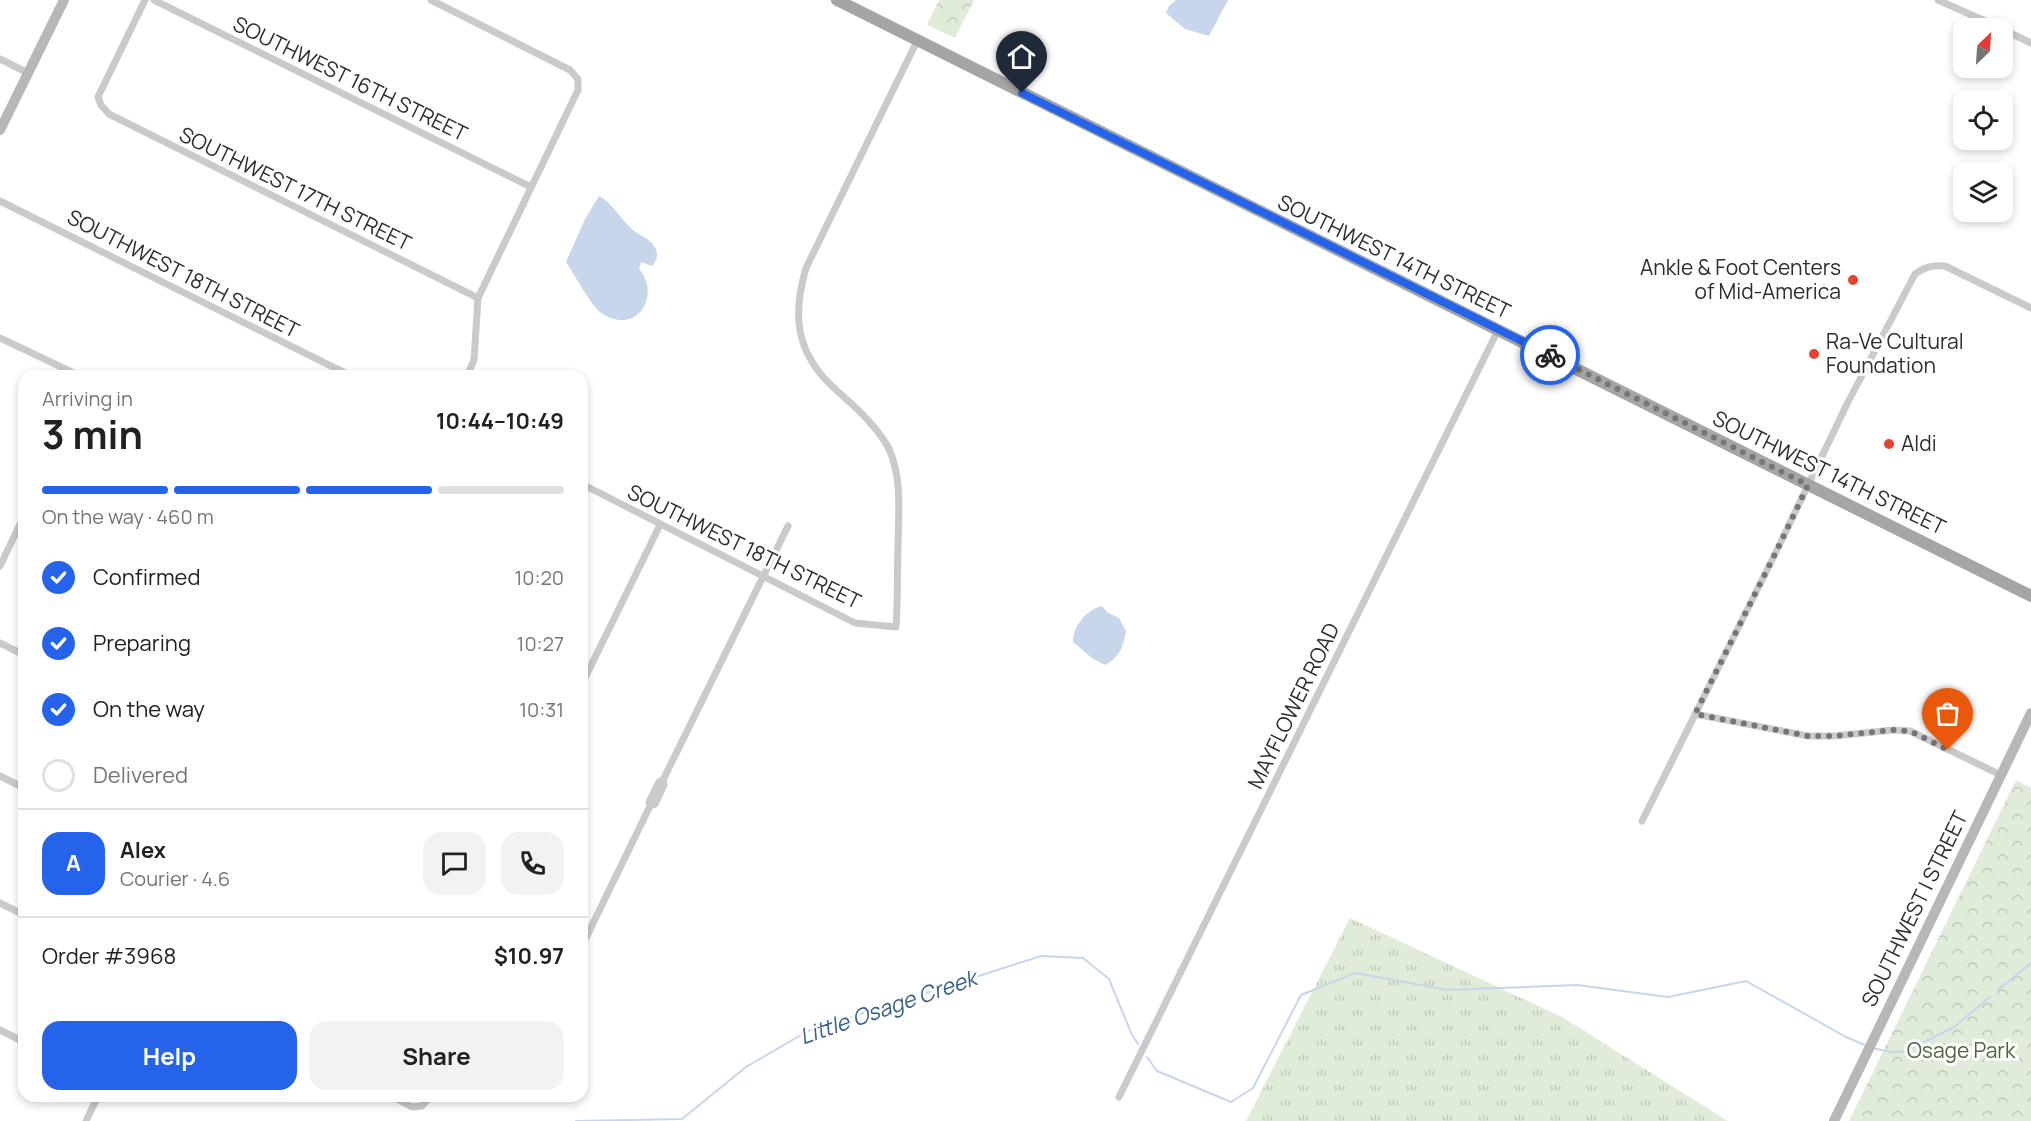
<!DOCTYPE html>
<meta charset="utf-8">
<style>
body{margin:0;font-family:Manrope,sans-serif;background:#f2f2f2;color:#202124;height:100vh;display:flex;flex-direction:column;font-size:22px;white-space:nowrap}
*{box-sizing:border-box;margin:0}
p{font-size:20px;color:#757577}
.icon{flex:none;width:33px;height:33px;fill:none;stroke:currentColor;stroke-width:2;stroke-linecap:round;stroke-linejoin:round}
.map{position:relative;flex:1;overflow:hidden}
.side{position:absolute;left:18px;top:370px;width:570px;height:732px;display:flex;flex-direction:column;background:#fff;border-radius:18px;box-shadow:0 3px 9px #0003}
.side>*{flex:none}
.needle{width:39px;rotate:25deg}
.tools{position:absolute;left:1953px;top:18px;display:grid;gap:12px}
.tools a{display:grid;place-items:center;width:60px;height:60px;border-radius:12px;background:#fff;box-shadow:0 3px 9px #0003;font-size:30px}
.pin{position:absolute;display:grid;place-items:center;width:51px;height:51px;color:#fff;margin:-62px -26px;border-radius:50% 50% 50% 0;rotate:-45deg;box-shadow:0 0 6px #0007}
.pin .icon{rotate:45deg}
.courier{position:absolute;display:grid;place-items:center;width:60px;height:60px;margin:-30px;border:4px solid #2563eb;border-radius:50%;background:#fff;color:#222;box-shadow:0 2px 8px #0007}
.headline em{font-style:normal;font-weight:700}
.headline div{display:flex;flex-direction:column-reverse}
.headline{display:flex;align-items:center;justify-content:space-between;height:102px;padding:0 24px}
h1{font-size:39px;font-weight:700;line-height:45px}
.bar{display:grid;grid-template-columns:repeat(4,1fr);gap:9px 6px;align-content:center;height:72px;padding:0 24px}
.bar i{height:8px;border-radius:4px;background:#e0e0e0}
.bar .active{background:#2563eb}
.bar p{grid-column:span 4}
.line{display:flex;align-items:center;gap:15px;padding:0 24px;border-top:2px solid #e0e0e0}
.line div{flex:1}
.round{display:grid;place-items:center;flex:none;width:63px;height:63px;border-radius:18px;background:#f2f2f2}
ol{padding:0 24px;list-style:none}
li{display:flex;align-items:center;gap:18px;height:66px}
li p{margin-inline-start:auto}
li .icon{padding:6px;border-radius:50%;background:#2563eb;color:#fff;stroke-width:4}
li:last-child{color:#757577}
li i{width:33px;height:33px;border:3px solid #e0e0e0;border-radius:50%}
.primary-button{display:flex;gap:12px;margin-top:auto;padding:12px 24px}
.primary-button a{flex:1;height:69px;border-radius:18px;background:#2563eb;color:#fff;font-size:24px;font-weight:700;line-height:69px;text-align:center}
.primary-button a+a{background:#f2f2f2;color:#202124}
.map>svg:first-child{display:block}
</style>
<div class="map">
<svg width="2031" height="1121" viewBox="0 0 2031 1121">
<defs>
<pattern id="grass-tufts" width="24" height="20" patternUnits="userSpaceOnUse" patternTransform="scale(1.5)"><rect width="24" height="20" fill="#e0ebda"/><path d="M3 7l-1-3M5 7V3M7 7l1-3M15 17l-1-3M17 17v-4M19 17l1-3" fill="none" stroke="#c0cabb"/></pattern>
<pattern id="park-crowns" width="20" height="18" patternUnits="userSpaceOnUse" patternTransform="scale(1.5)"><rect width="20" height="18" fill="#e0ebda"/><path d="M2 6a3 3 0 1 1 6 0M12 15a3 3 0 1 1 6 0" fill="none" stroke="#c0cabb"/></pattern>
</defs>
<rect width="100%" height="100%" fill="#fff"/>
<!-- grass -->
<polygon fill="url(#grass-tufts)" points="1350,918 1562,1017 1728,1121 1246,1121"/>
<!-- park -->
<g fill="url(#park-crowns)">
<polygon points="939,0 974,0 955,38 927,25"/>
<polygon points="2016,780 2031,788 2031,1121 1849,1121"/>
</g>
<!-- water -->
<g fill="#c7d6eb">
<polygon points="1176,0 1228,0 1209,36 1185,29 1166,13 1169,6"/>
<path d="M599,196C613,203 621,220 633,230C641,237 655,240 657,253C658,258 655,262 652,266L641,262L639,269C662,295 636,338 600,312C591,305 574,274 566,262L585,219Z"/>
<path d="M1102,606L1108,613L1119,618L1126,631C1123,647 1120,657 1105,665L1092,658L1073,642C1073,626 1087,609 1102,606Z"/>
</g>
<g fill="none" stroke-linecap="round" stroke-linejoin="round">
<!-- stream -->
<g stroke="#c7d6eb" stroke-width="2">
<polyline points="1998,990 2031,963"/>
<polyline points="1872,1048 1891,1052 1906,1051 1954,1027 1990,997"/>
<polyline points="1147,1057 1157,1071 1231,1102 1253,1088 1301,995 1355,973 1448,990 1577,985 1668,997 1746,981 1846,1037 1867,1046"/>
<polyline points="576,1121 682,1119 746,1067 808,1031 1041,956 1083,958 1109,979 1132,1035 1138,1044"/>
</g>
<!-- street -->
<g stroke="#cacaca" stroke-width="7">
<polyline points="145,0 98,97 101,105 109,114 478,298"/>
<polyline points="154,0 531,187"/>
<polyline points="431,0 570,70 578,79 578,90 478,298 474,360 467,376"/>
<polyline points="1938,0 2001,28"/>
<polyline points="2002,29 2031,43"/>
<polyline points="0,59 28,73"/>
<polyline points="0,201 351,376"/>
<polyline points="0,338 80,376"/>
<path d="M582,484L855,623L896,627C898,601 897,575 898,549C898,516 903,480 889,449C883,436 874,427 865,417C852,403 837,392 825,379C794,345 794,309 806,268L917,41"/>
<polyline points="0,566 24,516"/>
<polyline points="0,643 24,655"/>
<polyline points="582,684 660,525"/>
<polyline points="1695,714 1808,736 1834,736 1893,730 1910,731 2001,775"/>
<polyline points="0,776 24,788"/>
<polyline points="650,806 655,804 664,785 663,780"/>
<path d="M1642,821L1776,552L1847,404L1915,274C1925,267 1932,265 1945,266L2031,308"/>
<polyline points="0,903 24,915"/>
<polyline points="582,946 650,806 649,802 659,782 663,780 788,526"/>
<polyline points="0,1030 24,1042"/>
<polyline points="391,1096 412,1107 422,1106 431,1096"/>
<polyline points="1119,1097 1498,330"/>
<polyline points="86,1121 98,1096"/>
</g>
<!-- secondary -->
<g stroke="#b7b7b7" stroke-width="10">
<polyline points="0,130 64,0"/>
<polyline points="1834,1121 2031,713"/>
</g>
<!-- primary -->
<polyline stroke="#a5a5a5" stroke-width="12" points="837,0 2031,596"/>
</g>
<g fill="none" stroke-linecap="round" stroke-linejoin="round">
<!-- done -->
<polyline stroke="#767676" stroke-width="6" stroke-dasharray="0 10.8" points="1550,355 1808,485 1776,552 1695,714 1808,736 1834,736 1893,730 1910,731 1948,750"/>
<!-- route -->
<polyline stroke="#2563eb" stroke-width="8" points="1022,93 1550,355"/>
</g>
<!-- markers -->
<g fill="#e34330" stroke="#fff" stroke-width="2">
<circle cx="1853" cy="280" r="6"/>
<circle cx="1814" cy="354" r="6"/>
<circle cx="1889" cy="444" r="6"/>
</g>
<g text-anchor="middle" stroke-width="6" stroke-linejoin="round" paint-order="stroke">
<!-- street labels -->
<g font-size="21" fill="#2d2d2d" stroke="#fff">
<text transform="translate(350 79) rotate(26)" y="7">SOUTHWEST 16TH STREET</text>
<text transform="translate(295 189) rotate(26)" y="7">SOUTHWEST 17TH STREET</text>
<text transform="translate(1394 257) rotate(26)" y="7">SOUTHWEST 14TH STREET</text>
<text transform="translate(183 274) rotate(27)" y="7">SOUTHWEST 18TH STREET</text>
<text transform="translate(1829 473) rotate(26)" y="7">SOUTHWEST 14TH STREET</text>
<text transform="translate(744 547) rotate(26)" y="7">SOUTHWEST 18TH STREET</text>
<text transform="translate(1294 706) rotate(-64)" y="7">MAYFLOWER ROAD</text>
<text transform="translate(1915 909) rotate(-64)" y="7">SOUTHWEST I STREET</text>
</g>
<!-- poi labels -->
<g font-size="21" fill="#2d2d2d" stroke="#fff" text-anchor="start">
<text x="1841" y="275" text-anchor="end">Ankle &amp; Foot Centers<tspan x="1841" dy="24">of Mid-America</tspan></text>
<text x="1826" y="349">Ra-Ve Cultural<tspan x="1826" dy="24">Foundation</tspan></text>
<text x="1901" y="451">Aldi</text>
</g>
<!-- park labels -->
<g font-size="21" fill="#48683b" stroke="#fff">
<text x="1961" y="1058">Osage Park</text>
</g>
<!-- water labels -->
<g font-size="22" font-style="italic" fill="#3c608e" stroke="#fff">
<text transform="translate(888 1007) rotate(-19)" y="8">Little Osage Creek</text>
</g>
</g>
</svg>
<div class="tools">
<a><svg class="needle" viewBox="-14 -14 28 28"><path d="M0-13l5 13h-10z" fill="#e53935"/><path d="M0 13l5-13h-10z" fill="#757577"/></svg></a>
<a><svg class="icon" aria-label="locate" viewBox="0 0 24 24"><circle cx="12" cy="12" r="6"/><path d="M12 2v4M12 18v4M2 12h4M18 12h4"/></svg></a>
<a><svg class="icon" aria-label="layers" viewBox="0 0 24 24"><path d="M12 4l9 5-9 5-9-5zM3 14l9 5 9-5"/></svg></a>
</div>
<div class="pin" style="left:1948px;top:750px;background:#ea580c"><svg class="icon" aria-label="bag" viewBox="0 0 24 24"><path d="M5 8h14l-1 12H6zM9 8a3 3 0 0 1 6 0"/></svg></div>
<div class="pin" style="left:1022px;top:93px;background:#1f2937"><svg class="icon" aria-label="home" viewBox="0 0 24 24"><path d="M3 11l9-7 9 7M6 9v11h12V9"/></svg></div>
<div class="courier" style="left:1550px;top:355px"><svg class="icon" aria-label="bike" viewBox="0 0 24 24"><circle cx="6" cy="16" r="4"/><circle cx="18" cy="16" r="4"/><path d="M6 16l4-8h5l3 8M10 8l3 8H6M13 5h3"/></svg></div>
<section class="side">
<div class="headline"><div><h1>3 min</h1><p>Arriving in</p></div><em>10:44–10:49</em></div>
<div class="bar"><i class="active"></i><i class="active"></i><i class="active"></i><i></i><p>On the way · 460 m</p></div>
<ol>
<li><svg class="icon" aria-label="check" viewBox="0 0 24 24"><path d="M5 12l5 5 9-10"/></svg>Confirmed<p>10:20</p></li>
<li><svg class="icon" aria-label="check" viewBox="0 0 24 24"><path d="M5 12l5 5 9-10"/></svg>Preparing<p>10:27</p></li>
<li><svg class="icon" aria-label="check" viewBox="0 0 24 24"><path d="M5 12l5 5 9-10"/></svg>On the way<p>10:31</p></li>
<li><i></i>Delivered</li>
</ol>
<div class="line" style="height:108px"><b class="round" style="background:#2563eb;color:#fff">A</b><div><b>Alex</b><p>Courier · 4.6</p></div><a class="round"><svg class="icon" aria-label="chat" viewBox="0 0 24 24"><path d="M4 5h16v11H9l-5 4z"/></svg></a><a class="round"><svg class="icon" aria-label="phone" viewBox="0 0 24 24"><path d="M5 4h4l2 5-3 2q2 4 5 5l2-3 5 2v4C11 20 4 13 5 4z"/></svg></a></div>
<div class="line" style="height:78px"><div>Order #3968</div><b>$10.97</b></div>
<div class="primary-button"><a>Help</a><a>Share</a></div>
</section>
</div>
